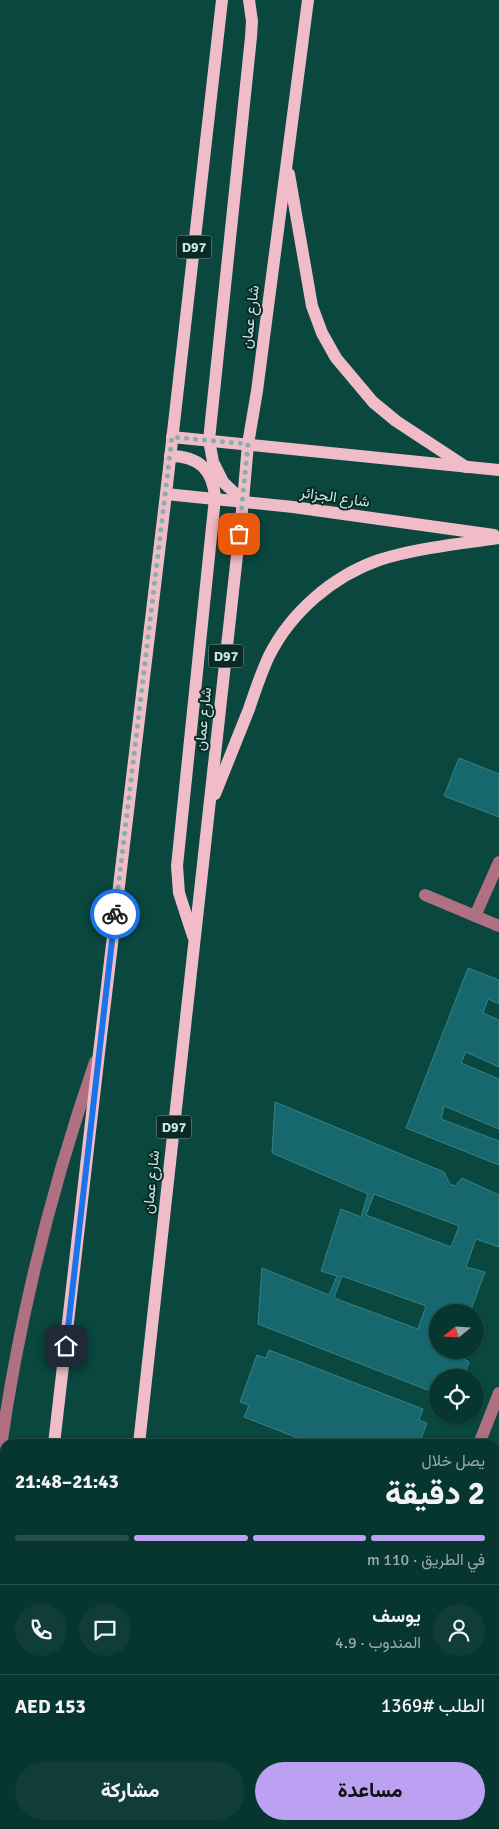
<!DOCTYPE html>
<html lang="ar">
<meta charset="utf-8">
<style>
body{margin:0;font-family:Signika,Vazirmatn,sans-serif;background:#103d37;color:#f1f3f6;direction:rtl;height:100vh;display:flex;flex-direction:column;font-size:19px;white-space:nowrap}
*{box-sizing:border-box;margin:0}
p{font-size:16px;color:#98abaa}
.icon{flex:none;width:28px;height:28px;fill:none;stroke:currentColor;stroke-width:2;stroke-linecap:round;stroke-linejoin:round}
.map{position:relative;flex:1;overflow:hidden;direction:ltr}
.sheet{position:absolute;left:0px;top:1439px;width:500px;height:391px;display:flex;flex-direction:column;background:#07352f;border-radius:15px 15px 0 0;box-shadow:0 1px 4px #0004,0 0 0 1px #28504b;direction:rtl}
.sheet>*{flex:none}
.needle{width:32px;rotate:252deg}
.fabs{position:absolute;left:429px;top:1304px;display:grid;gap:10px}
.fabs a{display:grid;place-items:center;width:55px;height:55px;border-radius:50%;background:#07352f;box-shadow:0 1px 4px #0004,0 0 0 1px #28504b;font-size:25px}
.pin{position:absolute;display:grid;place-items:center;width:42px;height:42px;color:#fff;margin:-21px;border-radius:10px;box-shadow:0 2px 8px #0006}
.courier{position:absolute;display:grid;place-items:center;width:50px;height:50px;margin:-25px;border:4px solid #1a73e8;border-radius:50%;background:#fff;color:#222;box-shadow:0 1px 6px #0007}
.head em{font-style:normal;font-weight:800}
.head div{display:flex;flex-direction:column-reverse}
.head{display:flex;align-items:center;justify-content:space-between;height:85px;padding:0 15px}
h1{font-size:32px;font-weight:800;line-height:38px}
.bar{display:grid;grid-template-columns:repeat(4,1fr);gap:8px 5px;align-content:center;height:60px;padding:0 15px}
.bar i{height:6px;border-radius:4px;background:#28504b}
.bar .selected{background:#bca0f2}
.bar p{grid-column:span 4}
.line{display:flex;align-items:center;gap:12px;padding:0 15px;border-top:1px solid #28504b}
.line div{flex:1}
.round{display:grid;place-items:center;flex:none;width:52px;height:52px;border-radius:26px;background:#103d37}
.button{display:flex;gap:10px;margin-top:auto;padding:10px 15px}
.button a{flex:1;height:58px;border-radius:30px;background:#bca0f2;color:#111;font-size:20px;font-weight:800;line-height:58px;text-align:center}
.button a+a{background:#103d37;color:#f1f3f6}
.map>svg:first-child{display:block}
</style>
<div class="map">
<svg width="499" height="1829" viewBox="0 0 499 1829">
<rect width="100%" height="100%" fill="#09473f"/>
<!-- building -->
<g fill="#17686e" stroke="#368288" fill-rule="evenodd">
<polygon points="459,758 499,774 499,817 444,796"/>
<polygon points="468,968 499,980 499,1004 488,999 483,1013 499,1020 499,1067 466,1052 461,1063 499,1079 499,1129 444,1106 441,1119 499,1141 499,1165 406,1128"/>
<path d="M275,1102L444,1172L450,1184L455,1186L462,1178L499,1195V1247L476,1239L466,1267L485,1272L470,1312H438V1350H450L469,1362L463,1378H438V1394L258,1324L262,1268L329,1295L337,1276L321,1271L341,1209L361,1217L368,1194L272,1153ZM374,1194L459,1226L451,1247L366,1215ZM342,1276L426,1306L418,1329L334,1298Z"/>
<polygon points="269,1350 423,1409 419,1420 427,1423 419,1444 313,1444 244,1417 249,1405 240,1402 257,1355 266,1358"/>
<polygon points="498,1481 499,1481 499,1521 495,1519 495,1489"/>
<polygon points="495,1539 499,1540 499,1588 495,1586"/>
<polygon points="495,1607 499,1608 499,1652 495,1651"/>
<polygon points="495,1669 499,1671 499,1714 495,1712"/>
<polygon points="495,1728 499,1729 499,1768 495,1779"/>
<polygon points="499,1799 499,1829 487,1829 489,1825 495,1825 495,1809"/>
<polygon points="229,1825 241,1825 252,1829 228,1829"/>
<polygon points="453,1825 478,1825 477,1829 463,1829"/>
</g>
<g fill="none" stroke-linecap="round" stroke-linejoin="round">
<!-- minor -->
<g stroke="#af7081" stroke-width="12">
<polyline points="425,895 499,926"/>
<polyline points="475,916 499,862"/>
<polyline points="479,1444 499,1393"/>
<path d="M0,1453C19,1317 50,1192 95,1062"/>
<polyline points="374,1825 379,1829"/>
</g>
<!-- major -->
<g stroke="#f0bcc8" stroke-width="12">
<polyline points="289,174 312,306 322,333 336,358 373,402 396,421 466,467"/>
<polyline points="172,437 499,470"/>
<path d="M170,456C199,456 213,470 215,498L177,866L179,893L193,936"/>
<polyline points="166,494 293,507 494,535"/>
<polyline points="243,501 223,482 213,462 209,440 251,37 252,21 249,0"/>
<path d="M215,794C226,766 238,737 249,709C255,691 261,673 269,656C291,612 333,576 379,560C417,548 459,544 499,538"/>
<polyline points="54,1444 99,1053 166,494 222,0"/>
<polyline points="139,1444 243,501 248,444 257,391 308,0"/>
<polyline points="11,1829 11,1825"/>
<polyline points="97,1829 97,1825"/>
</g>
</g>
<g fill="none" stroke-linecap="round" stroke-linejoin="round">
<!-- done -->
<polyline stroke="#84b0a9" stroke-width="5" stroke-dasharray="0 9" points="115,914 172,437 248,444 239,534"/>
<!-- route -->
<polyline stroke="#1a73e8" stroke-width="6" points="66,1346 115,914"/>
</g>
<g text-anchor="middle" stroke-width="4" stroke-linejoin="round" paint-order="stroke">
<!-- shield labels -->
<g fill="#0a2925" stroke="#8eafa9" stroke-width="1">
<rect x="176.5" y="235.5" width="35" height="23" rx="4"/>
<rect x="208.5" y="644.5" width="35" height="23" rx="4"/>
<rect x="156.5" y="1115.5" width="35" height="23" rx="4"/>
</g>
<g font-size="14" font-weight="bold" fill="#c6e9e2">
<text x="194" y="252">D97</text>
<text x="226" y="661">D97</text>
<text x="174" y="1132">D97</text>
</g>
<!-- street labels -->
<g font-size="15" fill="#c6e9e2" stroke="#0a2925">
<text transform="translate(250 317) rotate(-83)" y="5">شارع عمان</text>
<text transform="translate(335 497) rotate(8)" y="5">شارع الجزائر</text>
<text transform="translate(203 719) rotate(-84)" y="5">شارع عمان</text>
<text transform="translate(151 1182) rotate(-84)" y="5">شارع عمان</text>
</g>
</g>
</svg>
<div class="fabs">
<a><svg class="needle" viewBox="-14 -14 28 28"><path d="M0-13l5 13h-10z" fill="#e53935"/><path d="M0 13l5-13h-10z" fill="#98abaa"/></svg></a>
<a><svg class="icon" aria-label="locate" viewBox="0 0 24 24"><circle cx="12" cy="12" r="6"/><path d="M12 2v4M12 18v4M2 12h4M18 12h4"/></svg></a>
</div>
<div class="pin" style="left:239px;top:534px;background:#ea580c"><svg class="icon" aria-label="bag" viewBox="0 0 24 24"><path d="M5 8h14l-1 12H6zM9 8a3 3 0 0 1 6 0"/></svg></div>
<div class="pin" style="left:66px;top:1346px;background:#1f2937"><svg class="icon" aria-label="home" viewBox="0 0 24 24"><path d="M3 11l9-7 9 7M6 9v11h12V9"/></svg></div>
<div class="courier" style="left:115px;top:914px"><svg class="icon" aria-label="bike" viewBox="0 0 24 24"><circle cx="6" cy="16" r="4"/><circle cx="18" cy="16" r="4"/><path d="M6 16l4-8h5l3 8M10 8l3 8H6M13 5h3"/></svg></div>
<section class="sheet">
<div class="head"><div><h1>2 دقيقة</h1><p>يصل خلال</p></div><em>21:43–21:48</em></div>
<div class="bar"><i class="selected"></i><i class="selected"></i><i class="selected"></i><i></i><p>في الطريق · 110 m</p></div>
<div class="line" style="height:90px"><a class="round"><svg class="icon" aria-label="person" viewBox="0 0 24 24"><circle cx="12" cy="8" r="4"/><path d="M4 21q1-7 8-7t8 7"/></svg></a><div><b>يوسف</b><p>المندوب · 4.9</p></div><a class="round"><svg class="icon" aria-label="chat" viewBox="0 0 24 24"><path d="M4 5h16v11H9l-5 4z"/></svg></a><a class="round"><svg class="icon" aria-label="phone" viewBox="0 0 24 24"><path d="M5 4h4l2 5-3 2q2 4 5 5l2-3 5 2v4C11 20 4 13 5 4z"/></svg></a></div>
<div class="line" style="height:65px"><div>الطلب #1369</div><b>AED 153</b></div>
<div class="button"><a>مساعدة</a><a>مشاركة</a></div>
</section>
</div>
